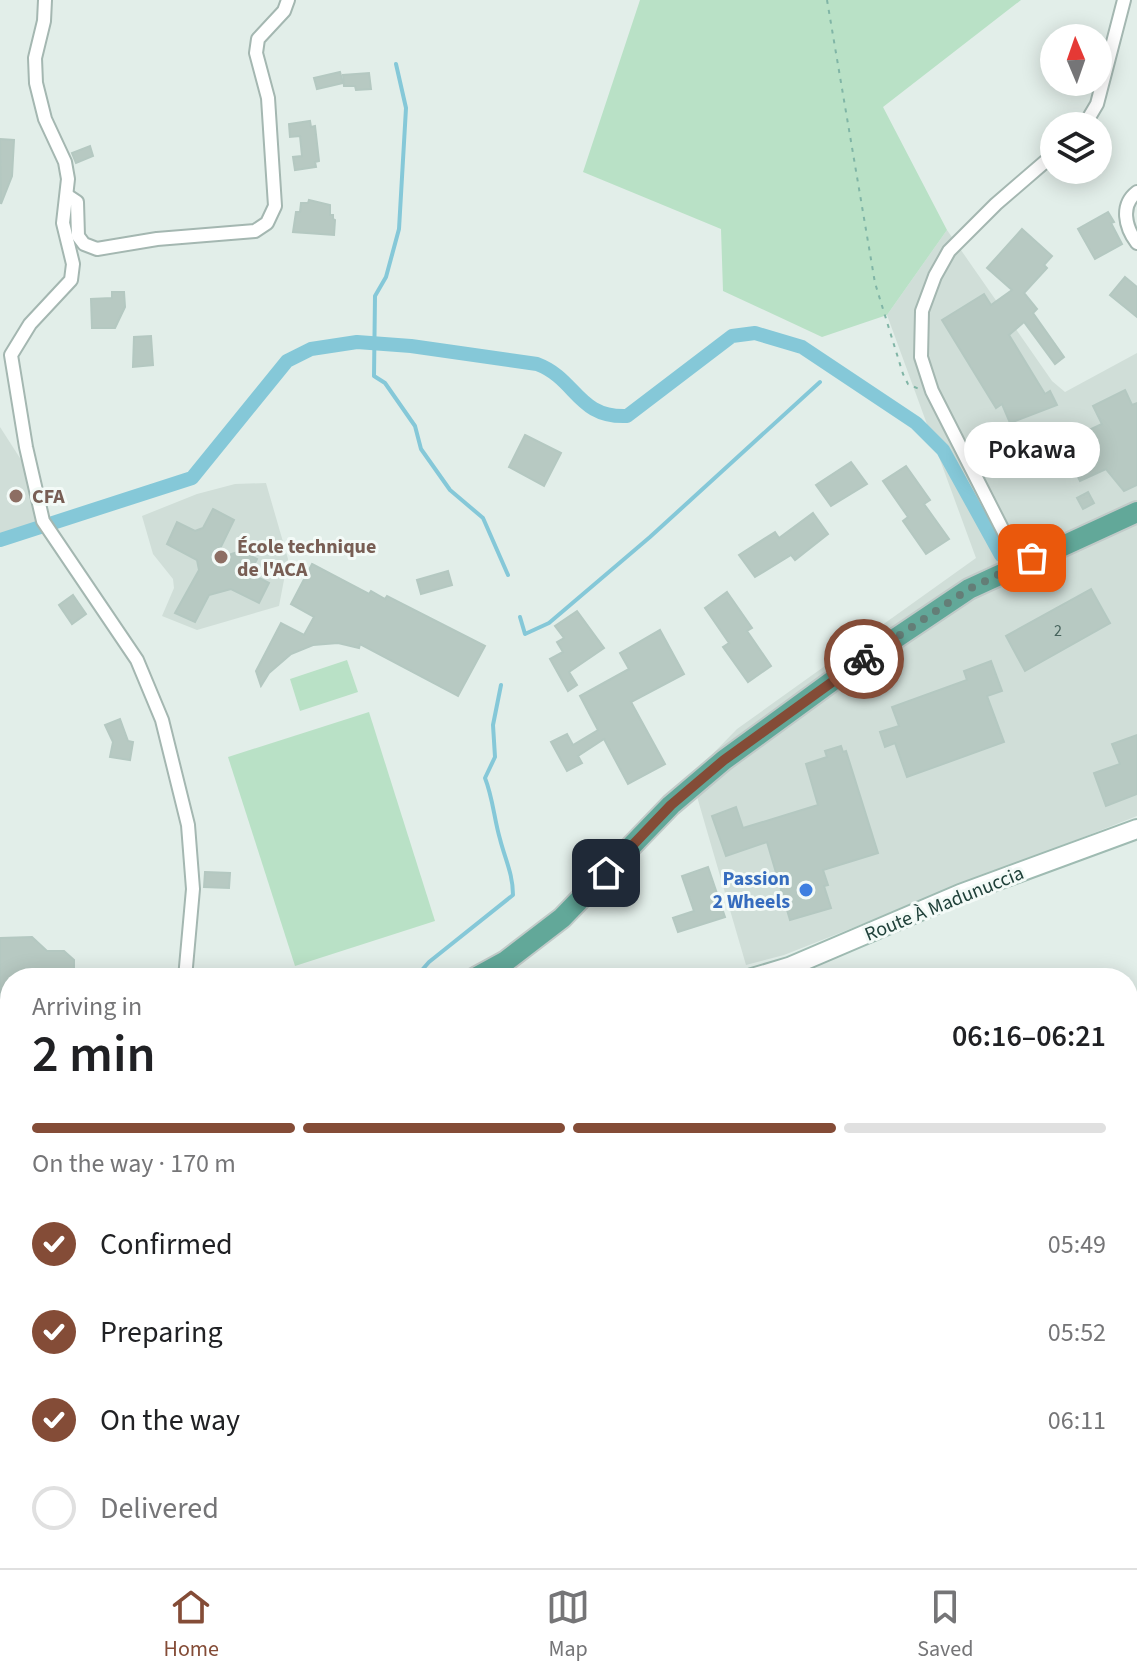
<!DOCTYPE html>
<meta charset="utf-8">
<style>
body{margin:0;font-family:"Source Sans 3",sans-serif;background:#f2f2f2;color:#202124;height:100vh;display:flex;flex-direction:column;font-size:30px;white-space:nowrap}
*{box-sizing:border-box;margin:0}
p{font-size:26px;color:#757577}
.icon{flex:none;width:44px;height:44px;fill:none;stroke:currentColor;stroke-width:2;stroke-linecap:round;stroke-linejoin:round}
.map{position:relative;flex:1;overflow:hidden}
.side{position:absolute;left:0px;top:968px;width:1138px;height:600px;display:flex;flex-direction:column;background:#fff;border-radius:32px 32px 0 0;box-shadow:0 4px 20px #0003}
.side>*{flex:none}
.needle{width:52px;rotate:358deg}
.controls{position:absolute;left:1040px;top:24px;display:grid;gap:16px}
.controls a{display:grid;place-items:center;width:72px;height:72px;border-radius:50%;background:#fff;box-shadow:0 4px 20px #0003;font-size:40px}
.pin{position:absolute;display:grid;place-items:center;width:68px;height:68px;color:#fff;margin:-34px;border-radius:16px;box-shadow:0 4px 12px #0006}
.courier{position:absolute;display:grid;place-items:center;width:80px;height:80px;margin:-40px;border:6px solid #844c37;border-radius:50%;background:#fff;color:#222;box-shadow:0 2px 10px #0007}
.bubble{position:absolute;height:56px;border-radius:28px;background:#fff;box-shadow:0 4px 20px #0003;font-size:26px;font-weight:600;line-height:56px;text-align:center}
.overview em{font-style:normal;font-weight:600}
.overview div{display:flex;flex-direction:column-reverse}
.overview{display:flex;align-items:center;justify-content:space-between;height:136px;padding:0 32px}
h1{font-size:52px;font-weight:600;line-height:60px}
.bar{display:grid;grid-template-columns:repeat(4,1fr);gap:12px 8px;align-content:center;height:96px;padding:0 32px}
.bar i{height:10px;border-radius:6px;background:#e0e0e0}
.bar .current{background:#844c37}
.bar p{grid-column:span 4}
ol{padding:0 32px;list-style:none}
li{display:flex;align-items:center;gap:24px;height:88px}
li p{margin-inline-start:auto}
li .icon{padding:8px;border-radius:50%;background:#844c37;color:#fff;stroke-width:4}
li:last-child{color:#757577}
li i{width:44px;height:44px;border:4px solid #e0e0e0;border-radius:50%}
.tab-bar{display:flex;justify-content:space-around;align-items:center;height:112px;border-top:2px solid #e0e0e0;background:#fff;font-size:22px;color:#757577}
.tab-bar a{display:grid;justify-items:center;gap:4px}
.tab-bar .current{color:#844c37}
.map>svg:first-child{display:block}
</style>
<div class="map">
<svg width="1137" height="1568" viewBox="0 0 1137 1568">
<rect width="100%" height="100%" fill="#e2eee9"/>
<!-- built -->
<g fill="#d0ded8">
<polygon points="947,230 1052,381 1065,392 1137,353 1137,816 784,955 746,965 691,776 737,729 976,558 887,315"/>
<polygon points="0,427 27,469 39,522 0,535"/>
<polygon points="266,483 288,559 279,606 197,630 162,616 174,588 173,579 153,554 142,516 197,494 235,484"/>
<polygon points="10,1064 10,1306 0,1287 0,1067"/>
<polygon points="0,1459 10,1467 10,1558 98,1558 90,1568 0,1568"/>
</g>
<!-- green -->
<g fill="#b9e1c6">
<polygon points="640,0 1021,0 883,107 947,230 887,315 822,337 723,291 721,229 583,172"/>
<polygon points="347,660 358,692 300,711 290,679"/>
<polygon points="369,712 435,921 295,966 228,757"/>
</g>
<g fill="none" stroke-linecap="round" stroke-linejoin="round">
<!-- stream -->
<g stroke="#85c8d8" stroke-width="4">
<polyline points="396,64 406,108 399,229 386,277 375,296 374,376 385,383 415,426 421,449 450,490 483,518 508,575"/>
<polyline points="520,617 525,634 549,623 650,537 820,382"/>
<path d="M415,978L429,962L513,895C513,874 505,859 500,839C494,819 493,798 485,778L495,757L493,725L501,685"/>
</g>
<!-- canal -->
<g stroke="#85c8d8" stroke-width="14">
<path d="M0,540L192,478L287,361L311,349L357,342L411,346L537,364C577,379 577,418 627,416L732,336L755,333L802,347L916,423L943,450L1001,555"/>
<polyline points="1021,575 1036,584 1044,585"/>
</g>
</g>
<!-- building -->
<g fill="#b7c9c2" stroke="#b4c8c1" stroke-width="2">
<polygon points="340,72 343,83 317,89 314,78"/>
<polygon points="369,73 371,89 356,90 355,86 344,86 343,75"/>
<polygon points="310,121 311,127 315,126 319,161 315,162 316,167 295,170 293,157 302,156 300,136 290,137 289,124"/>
<polygon points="0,139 14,140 12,176 1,204"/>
<polygon points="90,146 93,156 76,163 72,153"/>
<polygon points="309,200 330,205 330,215 333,215 333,219 335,220 334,235 293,232 296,212 300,212 301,203 308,203"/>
<polygon points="1108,212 1114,222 1111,223 1122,244 1095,259 1078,229"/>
<polygon points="1022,229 1052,256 1044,265 1047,268 1024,293 1037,309 1033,313 1064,357 1055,364 1024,322 1009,335 1045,394 1050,391 1057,405 1010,423 1002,404 996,408 942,320 984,294 991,305 1012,290 987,268"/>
<polygon points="1125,277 1137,287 1137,317 1110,295"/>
<polygon points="112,292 124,292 125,307 115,328 92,328 91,299 112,298"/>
<polygon points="151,336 153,365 133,367 134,337"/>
<polygon points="1125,390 1132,405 1137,403 1137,485 1124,491 1106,469 1080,481 1061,443 1102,424 1093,406"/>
<polygon points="525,435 561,453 544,486 509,467"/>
<polygon points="851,462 867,484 831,506 816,485"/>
<polygon points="906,466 930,500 924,504 949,539 926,554 903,521 908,517 883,481"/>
<polygon points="1088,492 1094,503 1083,509 1077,498"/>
<polygon points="213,509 234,520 215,559 241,551 257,559 254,565 259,578 269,583 259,603 231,589 209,595 195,622 175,613 199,570 197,560 167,544 177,522 195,531 203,528"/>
<polygon points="813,513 828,534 795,560 791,555 755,577 739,555 775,532 779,538"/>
<polygon points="312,564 369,594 371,591 385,599 387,596 485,646 458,696 360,644 359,648 338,643 313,645 291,654 269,673 261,686 256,671 281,623 304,635 314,617 291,604"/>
<polygon points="448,571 452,585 421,594 417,580"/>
<polygon points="1091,589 1110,623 1025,671 1006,636"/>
<polygon points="727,592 752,628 747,631 771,666 748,682 723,647 729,643 705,608"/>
<polygon points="73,595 86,614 72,624 59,605"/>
<polygon points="577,611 604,648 569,672 577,685 568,691 550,659 563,652 557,642 564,638 555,626"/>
<polygon points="660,630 684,674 631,702 665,764 628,784 604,739 578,756 582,763 567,771 551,742 567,734 573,745 598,730 580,696 629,669 620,653"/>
<polygon points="991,661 1002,691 987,696 1004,742 907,777 895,743 885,747 880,732 899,726 892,707 967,680 964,671"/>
<polygon points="120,719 128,741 133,742 130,760 110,757 113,742 105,725"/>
<polygon points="1137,735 1137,794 1106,806 1094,773 1120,764 1112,744"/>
<polygon points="841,746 843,752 846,751 878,853 823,870 828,885 824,886 831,908 790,920 767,842 726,856 712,816 736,807 743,828 818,805 806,764 827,757 825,751"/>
<polygon points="708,867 725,917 678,932 673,918 694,911 682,876"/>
<polygon points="205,872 230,873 229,888 204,887"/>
<polygon points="32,937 47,951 64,951 74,960 74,978 10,978 10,1029 0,1020 0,938"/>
<polygon points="0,1089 10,1107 10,1156 0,1161"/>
<polygon points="0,1305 10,1313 10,1340 0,1331"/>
<polygon points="47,1558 83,1558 76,1568 41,1568"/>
</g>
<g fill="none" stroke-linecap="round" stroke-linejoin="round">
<defs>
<g id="minor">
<polyline points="45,0 44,21 35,58 36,83 45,119 65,162 68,179 63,223 73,264 71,280 30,324 11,355 26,447 43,521 137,660 162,720 188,825 193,889 185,978"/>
<polyline points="1084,126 1097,104 1124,0"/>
<path d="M1137,192C1120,205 1125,227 1137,243"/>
<polyline points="68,196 77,202 78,236 84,244 97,249 157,239 255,231 267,223 275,206 268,98 256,53 258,39 284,11 288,0"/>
<polyline points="1017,565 1016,556 932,391 921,357 922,311 935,276 949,251 996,204 1054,154"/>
</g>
<polyline id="secondary" points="752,978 789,967 960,894 1137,829"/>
<g id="primary">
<polyline points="475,978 506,961 562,918 671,805 724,760 835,679 969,589 1137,512"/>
<polyline points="0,1220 10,1215"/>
<polyline points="23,1568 27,1558"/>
</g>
</defs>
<!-- minor casing -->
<use href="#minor" stroke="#a4b7b1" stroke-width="16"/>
<!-- secondary casing -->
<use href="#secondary" stroke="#9fbbb2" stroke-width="22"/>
<!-- primary casing -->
<use href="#primary" stroke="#c1cac8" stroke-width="24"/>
<!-- path -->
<g stroke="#80b5a6" stroke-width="2" stroke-dasharray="4 6" stroke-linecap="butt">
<polyline points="827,0 875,283 903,374 908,384 919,389"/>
<polyline points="1128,1456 1137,1457"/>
<polyline points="1052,1558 1053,1568"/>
<polyline points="813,1568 818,1558"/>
</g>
<!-- minor -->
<use href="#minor" stroke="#fff" stroke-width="12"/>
<!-- secondary -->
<use href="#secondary" stroke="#fff" stroke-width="18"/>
<!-- primary -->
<use href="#primary" stroke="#62a899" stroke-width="20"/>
</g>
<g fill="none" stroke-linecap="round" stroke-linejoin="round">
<!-- done -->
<polyline stroke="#647e77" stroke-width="8" stroke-dasharray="0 14.4" points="864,659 969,589 1032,558"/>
<!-- route -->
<polyline stroke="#844c37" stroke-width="10" points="606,873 671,805 724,760 864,659"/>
</g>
<!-- markers -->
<g fill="#8d6e63" stroke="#f3faf7" stroke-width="3">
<circle cx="16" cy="496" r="8"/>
<circle cx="221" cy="557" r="8"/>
</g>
<circle fill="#3f7fe0" stroke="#f3faf7" stroke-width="3" cx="806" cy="890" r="8"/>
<g text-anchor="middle" stroke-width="6" stroke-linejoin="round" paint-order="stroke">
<!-- number labels -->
<g font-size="16" fill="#46635c">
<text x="1058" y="636">2</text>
</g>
<!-- education labels -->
<g font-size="20" font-weight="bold" fill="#785e54" stroke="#f3faf7" text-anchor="start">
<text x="32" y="503">CFA</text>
<text x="237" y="553">École technique<tspan x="237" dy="23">de l'ACA</tspan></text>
</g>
<!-- shop labels -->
<g font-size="20" font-weight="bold" fill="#366cbe" stroke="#f3faf7" text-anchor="end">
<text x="790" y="885">Passion<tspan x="790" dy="23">2 Wheels</tspan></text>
</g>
<!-- street labels -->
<g font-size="20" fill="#20413a" stroke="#f3faf7">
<text transform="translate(944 903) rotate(-22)" y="7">Route À Madunuccia</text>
</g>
</g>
</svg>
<div class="controls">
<a><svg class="needle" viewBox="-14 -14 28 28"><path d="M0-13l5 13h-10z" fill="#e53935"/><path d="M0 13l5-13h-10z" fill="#757577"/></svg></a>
<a><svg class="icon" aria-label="layers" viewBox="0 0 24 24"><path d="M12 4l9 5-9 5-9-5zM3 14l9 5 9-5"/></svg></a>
</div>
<div class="pin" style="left:1032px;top:558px;background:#ea580c"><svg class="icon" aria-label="bag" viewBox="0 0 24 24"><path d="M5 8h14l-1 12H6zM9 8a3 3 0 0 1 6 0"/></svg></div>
<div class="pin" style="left:606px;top:873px;background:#1f2937"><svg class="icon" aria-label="home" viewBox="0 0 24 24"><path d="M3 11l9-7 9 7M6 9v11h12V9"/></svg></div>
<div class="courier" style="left:864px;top:659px"><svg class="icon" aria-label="bike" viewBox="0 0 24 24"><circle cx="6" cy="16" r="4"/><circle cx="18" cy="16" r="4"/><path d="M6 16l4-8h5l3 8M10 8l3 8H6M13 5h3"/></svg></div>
<div class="bubble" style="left:964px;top:422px;width:136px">Pokawa</div>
<section class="side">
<div class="overview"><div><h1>2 min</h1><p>Arriving in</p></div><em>06:16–06:21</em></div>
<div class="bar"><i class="current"></i><i class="current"></i><i class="current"></i><i></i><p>On the way · 170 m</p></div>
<ol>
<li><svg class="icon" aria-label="check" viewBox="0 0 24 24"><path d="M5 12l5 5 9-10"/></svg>Confirmed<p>05:49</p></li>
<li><svg class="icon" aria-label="check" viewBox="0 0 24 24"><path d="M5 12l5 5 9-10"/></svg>Preparing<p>05:52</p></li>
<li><svg class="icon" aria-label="check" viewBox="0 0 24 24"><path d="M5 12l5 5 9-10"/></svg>On the way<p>06:11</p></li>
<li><i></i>Delivered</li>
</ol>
</section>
</div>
<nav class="tab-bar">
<a class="current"><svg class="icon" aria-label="home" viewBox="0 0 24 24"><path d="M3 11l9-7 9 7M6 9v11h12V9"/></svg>Home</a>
<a><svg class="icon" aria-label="map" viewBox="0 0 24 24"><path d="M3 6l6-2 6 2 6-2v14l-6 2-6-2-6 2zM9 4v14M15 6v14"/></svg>Map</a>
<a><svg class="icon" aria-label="saved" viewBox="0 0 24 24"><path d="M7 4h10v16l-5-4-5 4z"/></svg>Saved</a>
</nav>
